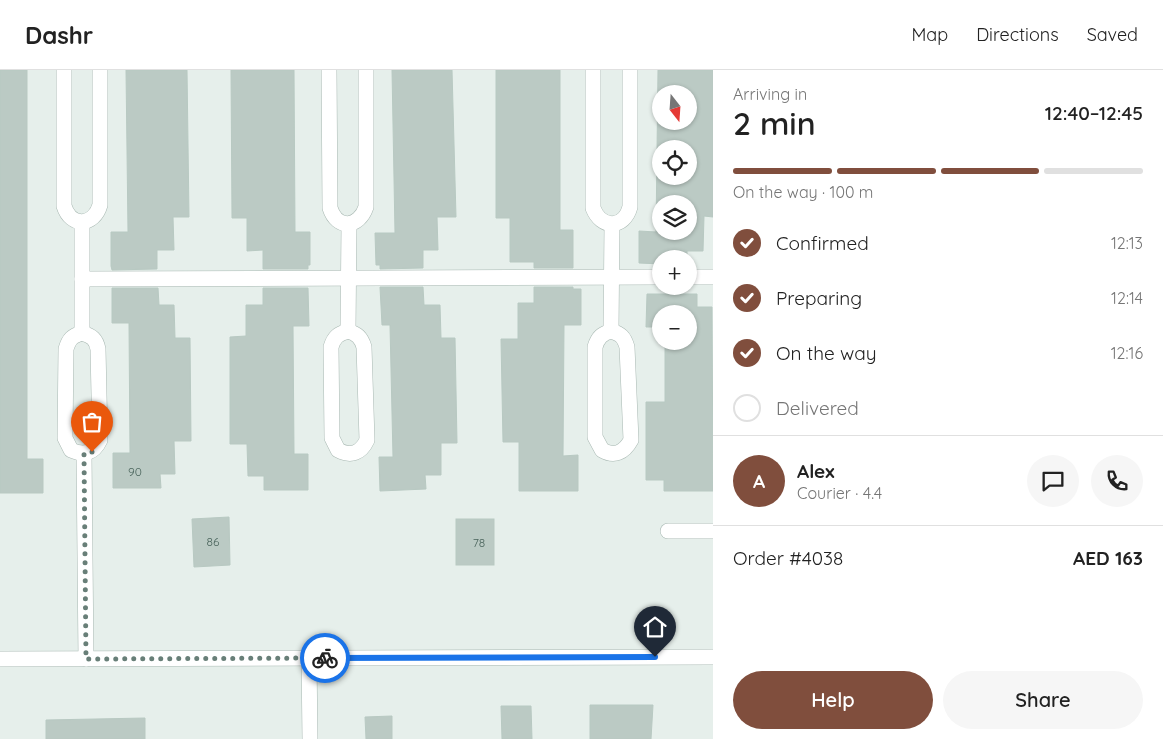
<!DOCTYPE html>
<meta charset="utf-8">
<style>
body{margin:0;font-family:Quicksand,sans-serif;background:#f6f6f6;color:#222;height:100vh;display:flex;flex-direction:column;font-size:19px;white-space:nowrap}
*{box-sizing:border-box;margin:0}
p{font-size:16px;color:#767676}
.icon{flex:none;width:28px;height:28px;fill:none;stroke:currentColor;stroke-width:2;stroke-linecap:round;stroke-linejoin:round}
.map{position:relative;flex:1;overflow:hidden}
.drawer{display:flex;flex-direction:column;background:#fff;width:450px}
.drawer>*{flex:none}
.needle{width:32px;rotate:163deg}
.tools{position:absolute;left:652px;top:15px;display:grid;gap:10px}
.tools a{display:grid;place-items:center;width:45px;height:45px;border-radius:50%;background:#fff;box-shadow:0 1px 4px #0004;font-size:25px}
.pin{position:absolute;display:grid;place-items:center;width:42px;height:42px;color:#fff;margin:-51px -21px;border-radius:50% 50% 50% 0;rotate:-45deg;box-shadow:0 0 5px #0007}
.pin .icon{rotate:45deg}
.courier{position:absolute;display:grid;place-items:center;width:50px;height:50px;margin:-25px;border:4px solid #1a73e8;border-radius:50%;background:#fff;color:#222;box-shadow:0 1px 6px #0007}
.summary em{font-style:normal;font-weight:600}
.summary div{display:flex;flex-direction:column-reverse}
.summary{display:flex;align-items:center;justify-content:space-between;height:85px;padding:0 20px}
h1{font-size:32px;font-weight:600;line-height:38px}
.bar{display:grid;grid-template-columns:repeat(4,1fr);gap:8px 5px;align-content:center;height:60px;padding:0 20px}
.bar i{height:6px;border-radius:4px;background:#e0e0e0}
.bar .selected{background:#804e3d}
.bar p{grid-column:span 4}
.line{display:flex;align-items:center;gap:12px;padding:0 20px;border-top:1px solid #e0e0e0}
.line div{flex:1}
.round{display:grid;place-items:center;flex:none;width:52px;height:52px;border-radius:26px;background:#f6f6f6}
ol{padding:0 20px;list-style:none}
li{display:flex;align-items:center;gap:15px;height:55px}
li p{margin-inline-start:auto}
li .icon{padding:5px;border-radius:50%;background:#804e3d;color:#fff;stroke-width:4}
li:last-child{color:#767676}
li i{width:28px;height:28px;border:2px solid #e0e0e0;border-radius:50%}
.primary-button{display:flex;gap:10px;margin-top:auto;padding:10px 20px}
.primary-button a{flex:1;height:58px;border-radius:30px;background:#804e3d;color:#fff;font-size:20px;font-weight:600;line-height:58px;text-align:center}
.primary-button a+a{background:#f6f6f6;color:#222}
header{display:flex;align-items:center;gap:30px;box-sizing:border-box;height:70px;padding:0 25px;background:#fff;border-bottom:1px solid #e0e0e0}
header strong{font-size:24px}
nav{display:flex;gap:28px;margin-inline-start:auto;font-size:18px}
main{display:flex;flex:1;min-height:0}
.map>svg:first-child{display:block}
</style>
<header>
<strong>Dashr</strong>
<nav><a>Map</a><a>Directions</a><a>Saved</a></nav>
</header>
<main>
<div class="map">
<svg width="713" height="669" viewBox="0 0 713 669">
<rect width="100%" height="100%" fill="#e6efeb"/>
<!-- building -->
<g fill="#bbcac4" stroke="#b8c9c2" fill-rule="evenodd">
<polygon points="0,0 27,0 27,389 43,389 43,423 0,423"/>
<polygon points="126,0 187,0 189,147 173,147 174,180 157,180 157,199 112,200 111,196 111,162 128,162"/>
<polygon points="231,0 294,0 295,162 310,162 310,195 308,195 308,199 263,199 263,180 247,181 247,148 232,148"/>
<polygon points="392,0 452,0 456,147 437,147 438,180 423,180 423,198 380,199 380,195 376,195 375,163 395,163"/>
<polygon points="496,0 560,0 560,160 573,160 573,198 534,198 534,192 510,192 510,148 496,148"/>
<path d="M658,0H713V147L704,146L703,181H687V189H661V194L639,193V161L656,162ZM661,24H689V51H661ZM661,79H689V106H661ZM661,134H689V161H661Z"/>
<polygon points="380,217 423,217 424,235 440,235 441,268 455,268 457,373 441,373 441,405 425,405 426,419 380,421 379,387 393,387 390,255 382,255"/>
<polygon points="534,217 573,217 573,219 581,219 581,255 564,255 563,386 578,385 578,421 519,421 519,372 503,372 501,269 518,269 518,233 534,233"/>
<polygon points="112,218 158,218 159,235 174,235 175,268 190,268 191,371 174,371 175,404 160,404 161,418 113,418 113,383 130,383 129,253 112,253"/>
<polygon points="263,218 308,218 309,256 293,256 294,384 308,384 308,420 264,420 264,406 248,406 247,374 230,374 230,267 246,266 246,235 263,235"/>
<polygon points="647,224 697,224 697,237 712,237 713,421 664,421 664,410 646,410 646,332 665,332 665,271 689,271 689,244 661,244 661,257 646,257"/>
<polygon points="229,447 230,495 194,497 192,449"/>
<rect x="456" y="449" width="38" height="46"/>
<polygon points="590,635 653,635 651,669 590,669"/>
<polygon points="501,636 531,636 532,669 502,669"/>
<polygon points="392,646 392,669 366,669 365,647"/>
<polygon points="145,648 145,669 46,669 46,650"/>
</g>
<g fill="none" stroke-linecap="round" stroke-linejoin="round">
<defs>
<g id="minor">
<path d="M64,0V136C71,158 94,156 100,135V0"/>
<path d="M329,0L330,138C337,160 359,158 366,137V0"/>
<path d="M593,0V138C601,159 624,159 630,137V0"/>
<polyline points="689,207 713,207"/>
<polyline points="82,209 661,207"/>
<path d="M348,261C357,264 361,267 364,277L367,370C361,383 351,387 338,380L332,368L331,277C334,267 338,264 348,261Z"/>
<polyline points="348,261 349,155"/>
<path d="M611,261C621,264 624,267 627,277L631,370C624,383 614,387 602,380L595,367V277C598,267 602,264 611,261Z"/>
<polyline points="611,261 612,155"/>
<path d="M82,263C92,266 96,269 98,279L100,370C94,383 84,386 71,380L65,368L66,279C69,269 72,266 82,263Z"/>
<polyline points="82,263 82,153"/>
<polyline points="84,384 86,589"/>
<polyline points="668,461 713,461"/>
<polyline points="309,588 310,669"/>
<polyline points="0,589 713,587"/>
</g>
</defs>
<!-- minor casing -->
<use href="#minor" stroke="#a8b8b2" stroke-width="16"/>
<!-- minor -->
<use href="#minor" stroke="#fff" stroke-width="15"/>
</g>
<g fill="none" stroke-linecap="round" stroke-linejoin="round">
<!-- done -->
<polyline stroke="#687f78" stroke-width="5" stroke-dasharray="0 9" points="92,382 84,384 86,589 325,588"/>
<!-- route -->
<polyline stroke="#1a73e8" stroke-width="6" points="325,588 655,587"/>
</g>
<g text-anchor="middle" stroke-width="4.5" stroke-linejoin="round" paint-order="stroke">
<!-- number labels -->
<g font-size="12" fill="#4a645c">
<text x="135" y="406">90</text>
<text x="213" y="476">86</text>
<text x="479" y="477">78</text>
</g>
</g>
</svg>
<div class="tools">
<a><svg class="needle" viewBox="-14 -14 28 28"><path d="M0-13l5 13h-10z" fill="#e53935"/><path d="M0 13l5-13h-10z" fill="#767676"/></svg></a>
<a><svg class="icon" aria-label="locate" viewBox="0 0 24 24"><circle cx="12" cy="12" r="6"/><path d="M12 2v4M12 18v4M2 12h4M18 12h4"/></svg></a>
<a><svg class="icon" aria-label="layers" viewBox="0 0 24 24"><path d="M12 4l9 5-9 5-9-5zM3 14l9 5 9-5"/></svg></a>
<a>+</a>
<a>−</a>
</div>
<div class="pin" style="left:92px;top:382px;background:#ea580c"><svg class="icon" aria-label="bag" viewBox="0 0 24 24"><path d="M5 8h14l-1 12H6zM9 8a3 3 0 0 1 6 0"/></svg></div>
<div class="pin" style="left:655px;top:587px;background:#1f2937"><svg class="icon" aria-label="home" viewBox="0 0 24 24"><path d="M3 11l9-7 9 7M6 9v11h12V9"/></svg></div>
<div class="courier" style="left:325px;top:588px"><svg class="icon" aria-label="bike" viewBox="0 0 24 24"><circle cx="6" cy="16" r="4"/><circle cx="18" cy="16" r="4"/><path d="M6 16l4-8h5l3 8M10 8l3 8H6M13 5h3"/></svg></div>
</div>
<section class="drawer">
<div class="summary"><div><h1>2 min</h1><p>Arriving in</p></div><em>12:40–12:45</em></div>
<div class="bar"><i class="selected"></i><i class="selected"></i><i class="selected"></i><i></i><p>On the way · 100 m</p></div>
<ol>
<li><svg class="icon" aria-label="check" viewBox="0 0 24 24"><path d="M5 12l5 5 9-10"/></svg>Confirmed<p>12:13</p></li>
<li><svg class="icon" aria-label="check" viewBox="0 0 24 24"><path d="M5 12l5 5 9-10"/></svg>Preparing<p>12:14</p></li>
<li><svg class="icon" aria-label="check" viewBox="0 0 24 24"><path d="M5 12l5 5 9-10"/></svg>On the way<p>12:16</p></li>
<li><i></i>Delivered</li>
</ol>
<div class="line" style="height:90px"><b class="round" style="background:#804e3d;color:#fff">A</b><div><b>Alex</b><p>Courier · 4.4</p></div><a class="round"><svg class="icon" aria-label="chat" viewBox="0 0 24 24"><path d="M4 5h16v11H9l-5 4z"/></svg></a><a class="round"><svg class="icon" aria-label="phone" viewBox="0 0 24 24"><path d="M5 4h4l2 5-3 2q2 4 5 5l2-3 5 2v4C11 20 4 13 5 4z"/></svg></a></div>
<div class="line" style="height:65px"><div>Order #4038</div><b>AED 163</b></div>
<div class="primary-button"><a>Help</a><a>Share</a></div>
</section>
</main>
